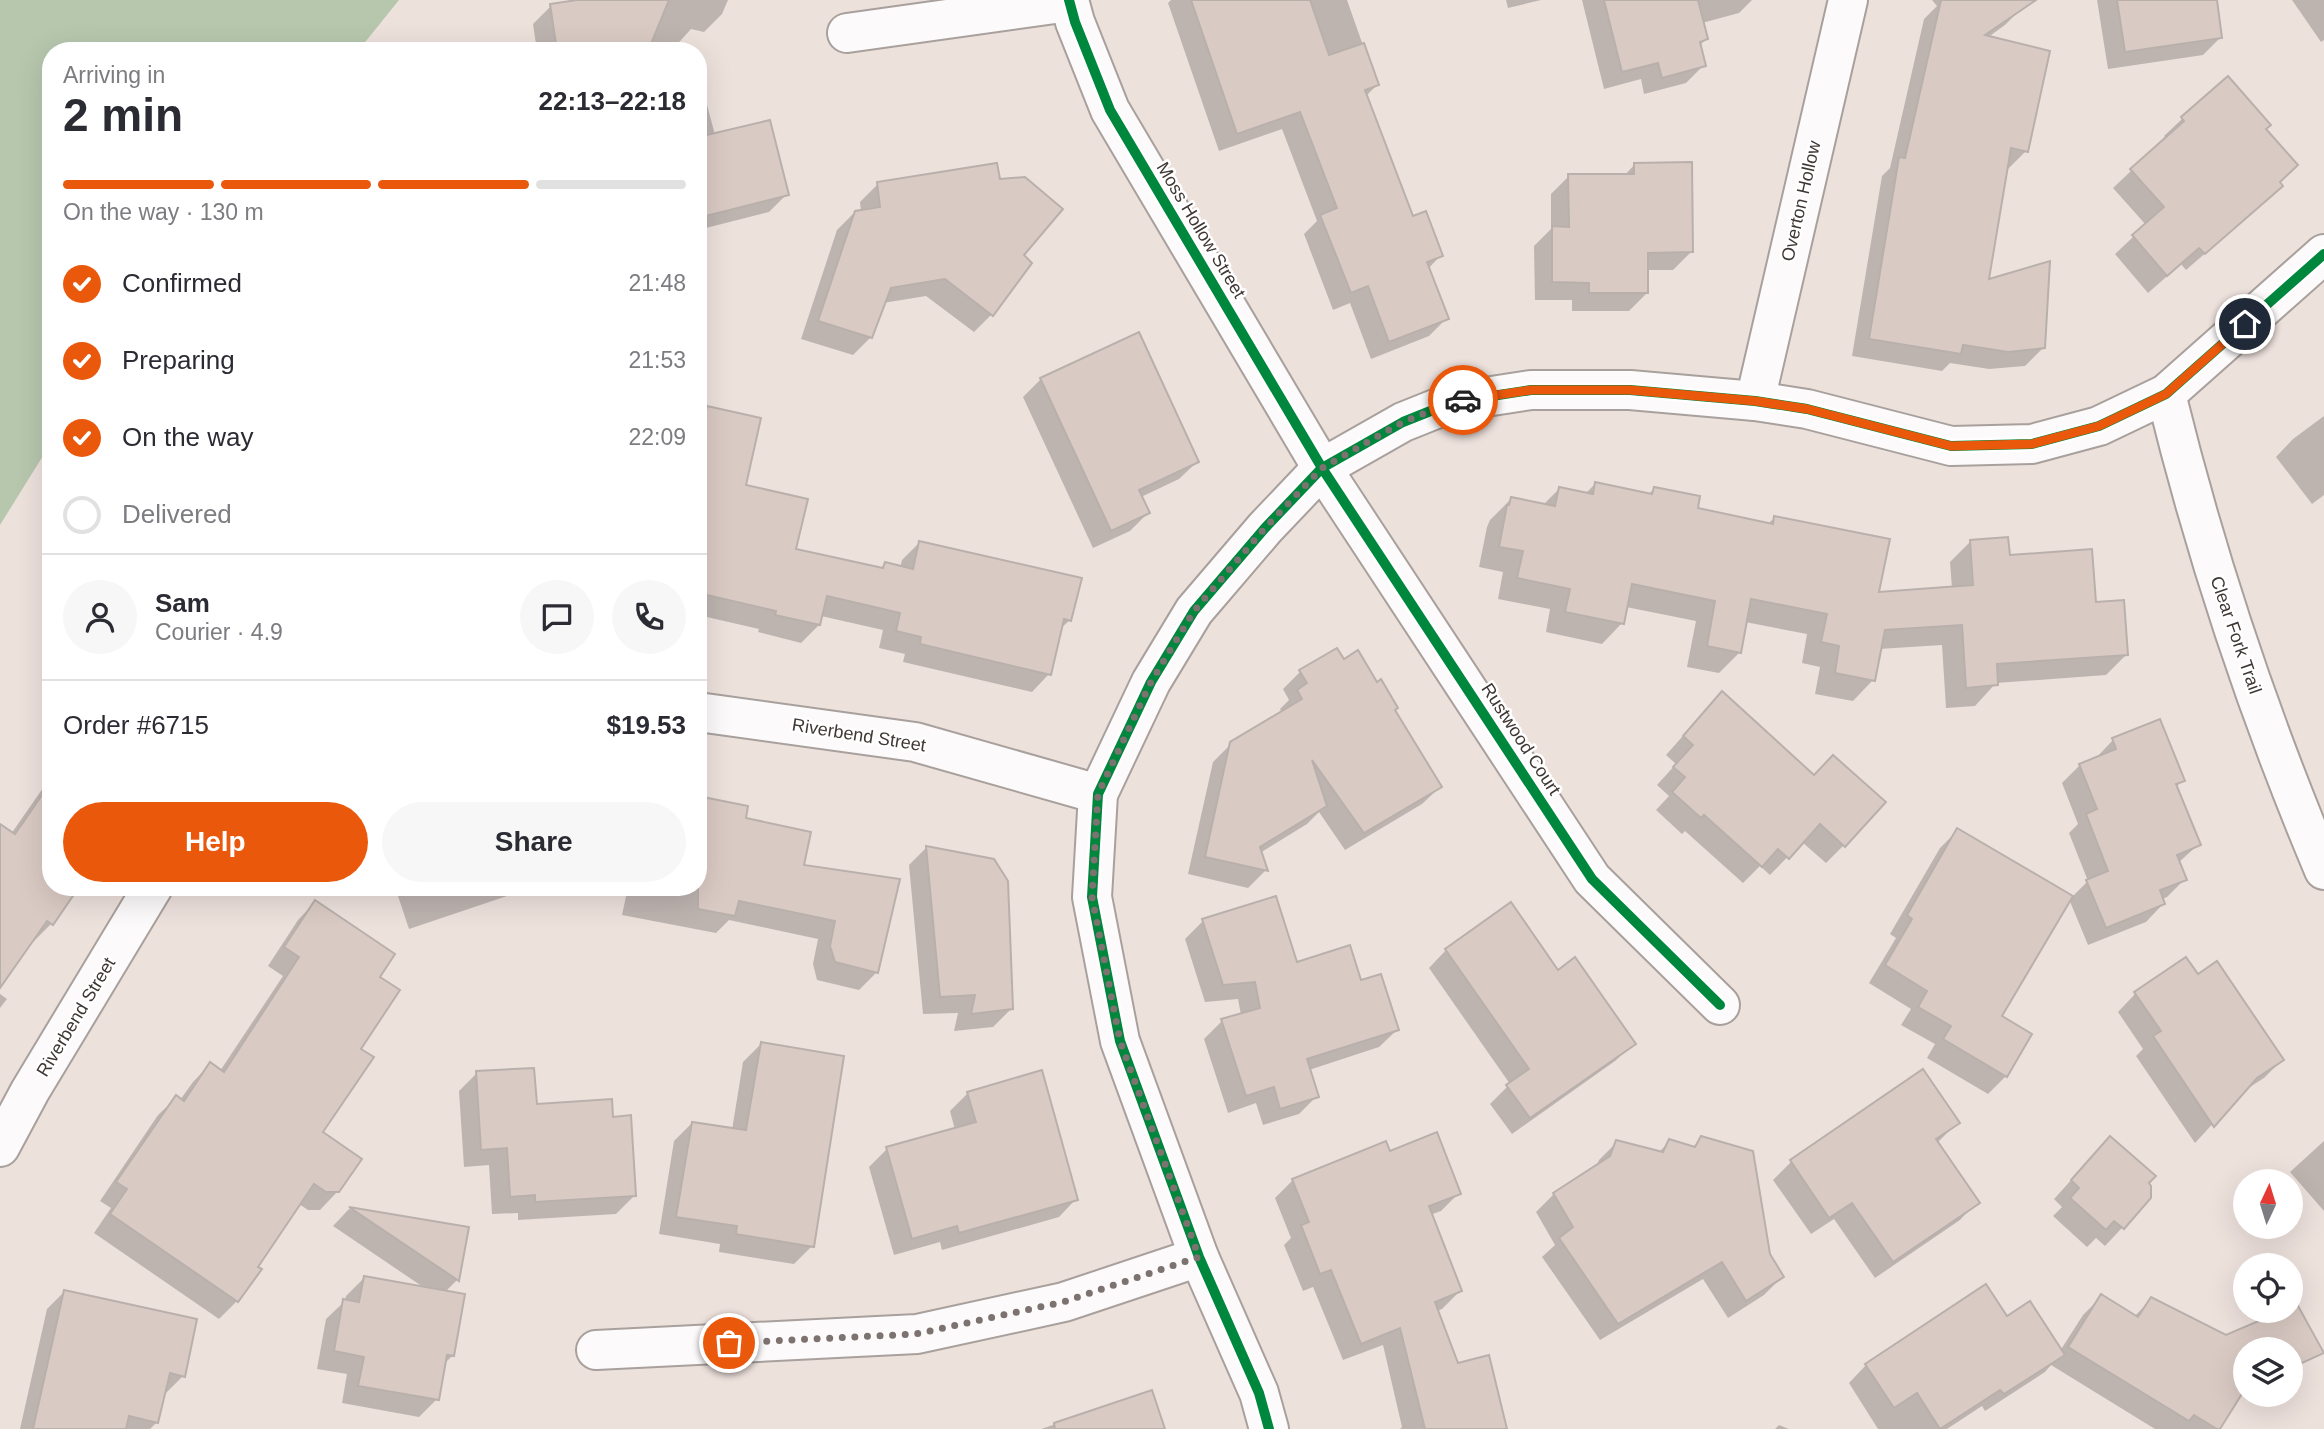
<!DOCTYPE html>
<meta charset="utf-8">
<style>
body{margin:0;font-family:Helvetica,sans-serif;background:#f7f7f7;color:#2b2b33;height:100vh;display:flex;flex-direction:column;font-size:26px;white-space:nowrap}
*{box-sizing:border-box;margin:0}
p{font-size:23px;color:#7c7c81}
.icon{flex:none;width:38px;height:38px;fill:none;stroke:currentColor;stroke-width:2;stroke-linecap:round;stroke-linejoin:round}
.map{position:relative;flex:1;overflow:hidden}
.side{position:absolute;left:42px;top:42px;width:665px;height:854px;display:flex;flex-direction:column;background:#fff;border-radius:28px;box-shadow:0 7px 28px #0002}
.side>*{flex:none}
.needle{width:46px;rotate:4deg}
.fabs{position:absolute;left:2233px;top:1169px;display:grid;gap:14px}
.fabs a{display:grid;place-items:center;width:70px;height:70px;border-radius:50%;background:#fff;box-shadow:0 7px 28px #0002;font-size:35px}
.pin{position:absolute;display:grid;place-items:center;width:60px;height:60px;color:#fff;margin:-30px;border:4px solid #fff;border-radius:50%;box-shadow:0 2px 7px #0007}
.courier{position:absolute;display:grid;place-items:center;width:70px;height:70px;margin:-35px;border:5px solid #ea580c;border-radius:50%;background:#fff;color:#222;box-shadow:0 2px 9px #0007}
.summary em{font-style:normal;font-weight:600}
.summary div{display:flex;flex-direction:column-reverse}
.summary{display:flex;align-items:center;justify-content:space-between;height:119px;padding:0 21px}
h1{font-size:46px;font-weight:600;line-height:52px}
.bar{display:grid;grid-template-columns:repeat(4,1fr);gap:10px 7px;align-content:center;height:84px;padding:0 21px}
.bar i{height:9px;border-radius:5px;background:#e1e1e2}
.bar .on{background:#ea580c}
.bar p{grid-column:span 4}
.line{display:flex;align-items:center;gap:18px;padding:0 21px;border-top:2px solid #e1e1e2}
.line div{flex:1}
.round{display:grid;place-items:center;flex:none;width:74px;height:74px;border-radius:37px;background:#f7f7f7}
ol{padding:0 21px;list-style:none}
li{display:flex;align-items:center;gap:21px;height:77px}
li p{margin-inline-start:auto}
li .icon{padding:7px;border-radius:50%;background:#ea580c;color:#fff;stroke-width:4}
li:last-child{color:#7c7c81}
li i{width:38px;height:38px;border:4px solid #e1e1e2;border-radius:50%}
.button{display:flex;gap:14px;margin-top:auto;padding:14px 21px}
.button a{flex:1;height:80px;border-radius:42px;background:#ea580c;color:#fff;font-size:28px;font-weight:600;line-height:80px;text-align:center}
.button a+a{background:#f7f7f7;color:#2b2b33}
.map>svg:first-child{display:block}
</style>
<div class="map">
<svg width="2324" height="1429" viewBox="0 0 2324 1429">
<rect width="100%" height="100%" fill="#ede1dc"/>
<!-- forest -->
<polygon fill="#b7c7ae" points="0,0 399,0 358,51 51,51 51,443 0,525"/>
<!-- shadow -->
<g fill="#0003">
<polygon points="589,0 728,0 722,14 704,32 691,29 672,50 651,42 642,51 537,51 533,24 551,6"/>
<polygon points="1171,0 1347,0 1377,85 1366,96 1412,218 1441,255 1428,269 1447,318 1429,336 1371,359 1350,303 1333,310 1304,234 1317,221 1282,129 1219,151 1168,3"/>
<polygon points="1506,0 1541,0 1508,8"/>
<polygon points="1582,0 1752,0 1739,13 1702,23 1706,39 1699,46 1704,65 1686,83 1644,94 1641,79 1604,89"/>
<polygon points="1932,0 2018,0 2023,7 2005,25 1987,38 2026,151 2008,169 2006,168 1987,281 2043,348 2025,366 1989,369 1950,363 1942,371 1852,356 1882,176 1890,168 1924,19 1937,6"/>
<polygon points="2097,0 2215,0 2221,37 2203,55 2108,69"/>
<polygon points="2292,0 2324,0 2324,40 2321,42"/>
<polygon points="2227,78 2264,129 2278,182 2263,203 2186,270 2181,264 2148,293 2115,254 2146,225 2113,188 2166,138 2164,136 2182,119"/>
<polygon points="706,101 715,135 787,194 769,212 698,230 698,103"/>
<polygon points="1635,164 1691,252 1673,270 1646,270 1647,293 1629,311 1572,311 1572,300 1535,300 1534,246 1551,229 1551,194 1569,176 1624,176"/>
<polygon points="878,184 1022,256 992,314 974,332 926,296 883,303 871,337 853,355 801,339 837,230 855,212 861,211 860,202"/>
<polygon points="1041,379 1197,462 1179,479 1141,497 1148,513 1130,531 1093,548 1023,397"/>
<polygon points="708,408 744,486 794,551 880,569 885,564 900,568 902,560 920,542 1070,620 1059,630 1049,674 1032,692 903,662 905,654 879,648 883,630 821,616 819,625 801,643 758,632 759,629 698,615 698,417"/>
<polygon points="2324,416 2324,495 2312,504 2276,457 2293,439"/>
<polygon points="1595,484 1648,495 1654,489 1696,510 1767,525 1774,518 1877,594 1952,588 1950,562 1971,541 2008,557 2095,604 2126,655 2106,675 1996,683 1975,706 1946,708 1942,645 1879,649 1873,680 1853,701 1815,694 1820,667 1802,663 1807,634 1745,622 1740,652 1719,673 1687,667 1696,621 1626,607 1622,623 1602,644 1546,632 1550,609 1498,599 1503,572 1479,567 1487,527 1490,520 1511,499 1543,505 1559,489 1585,494"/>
<polygon points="1343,662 1394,710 1440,787 1422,804 1345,850 1319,812 1307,824 1260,853 1266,870 1248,888 1188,874 1213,762 1231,744 1282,713 1280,709 1289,700 1283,689 1300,672"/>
<polygon points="1705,711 1814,777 1844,845 1826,863 1802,842 1770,875 1760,866 1743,883 1685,831 1682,834 1656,810 1669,796 1657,785 1676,764 1666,755"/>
<polygon points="2113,740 2183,780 2176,787 2199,844 2178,863 2185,879 2167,897 2162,899 2163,904 2146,922 2088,945 2069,899 1999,1017 2006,1076 1988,1094 1927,1058 1935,1044 1901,1025 1911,1009 1869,983 1896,938 1890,934 1940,848 1957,831 2071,898 2088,881 2069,833 2078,824 2062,783 2080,765 2095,759"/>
<polygon points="51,780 51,887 81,887 70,897 51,924 33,942 31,941 0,985 0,826 11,834 43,788"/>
<polygon points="926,848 1011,1009 993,1027 954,1031 958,1013 923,1014 909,865"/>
<polygon points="802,867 877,972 859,990 817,980 813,964 818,939 729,920 716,933 622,915 628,887 698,887"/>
<polygon points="395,887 525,887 522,891 409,929"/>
<polygon points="315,902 377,978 359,1049 321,1132 338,1191 320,1210 308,1210 299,1204 256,1267 237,1301 219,1319 94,1233 111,1208 100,1201 158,1115 176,1098 180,1100 193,1082 210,1064 220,1071 283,976 268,966 298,920"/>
<polygon points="1203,921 1296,964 1360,983 1397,1030 1379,1047 1309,1070 1317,1096 1299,1114 1263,1125 1256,1103 1228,1113 1204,1039 1222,1021 1241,1015 1238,999 1205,1002 1185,939"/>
<polygon points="1446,950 1558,972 1633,1044 1615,1061 1512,1134 1490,1104 1510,1084 1429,968"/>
<polygon points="2197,977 2282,1060 2264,1078 2242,1092 2195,1143 2136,1056 2143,1049 2118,1012 2135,994"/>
<polygon points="0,994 7,999 0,1008"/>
<polygon points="761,1044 812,1246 794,1264 719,1252 720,1244 659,1234 674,1141 692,1123 732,1130 743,1062"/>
<polygon points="1923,1071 1957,1123 1937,1143 1977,1202 1960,1220 1875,1278 1834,1219 1811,1234 1773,1180 1791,1162"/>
<polygon points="477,1073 535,1106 612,1119 634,1196 616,1214 518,1220 518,1213 492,1214 489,1165 464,1167 459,1091"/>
<polygon points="968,1093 1076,1199 1059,1217 942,1250 940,1242 894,1255 869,1167 887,1149 955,1130 950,1111"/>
<polygon points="1702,1138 1782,1277 1764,1295 1728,1318 1703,1279 1600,1340 1542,1257 1555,1245 1536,1212 1554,1194 1596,1167 1599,1160 1617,1142 1658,1153 1670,1141 1692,1148"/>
<polygon points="2324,1141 2324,1211 2290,1172"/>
<polygon points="1389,1153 1459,1193 1441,1211 1430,1215 1460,1291 1442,1309 1437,1311 1457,1365 1505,1429 1400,1429 1402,1427 1383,1345 1343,1360 1313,1287 1303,1291 1284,1245 1291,1238 1275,1198 1293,1180"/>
<polygon points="2093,1156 2146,1184 2150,1198 2105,1246 2096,1238 2087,1247 2053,1216 2062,1207 2054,1199"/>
<polygon points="349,1209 466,1229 457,1280 445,1292 453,1355 443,1365 437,1399 419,1417 342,1403 347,1374 317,1369 326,1319 345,1301 346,1296 364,1278 426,1289 333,1226"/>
<polygon points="65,1291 183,1376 165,1394 163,1393 157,1422 150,1429 20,1429 47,1309"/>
<polygon points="2101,1297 2134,1317 2151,1299 2226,1337 2286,1311 2291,1311 2296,1306 2269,1349 2245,1349 2245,1386 2218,1429 2155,1429 2051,1365 2045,1372 1985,1411 1982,1406 1947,1429 1878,1429 1849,1383 1866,1365 2007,1318 2060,1351 2083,1315"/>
<polygon points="1151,1392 1163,1429 1041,1429"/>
<polygon points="1779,1425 1789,1429 1775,1429"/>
</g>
<!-- building -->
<g fill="#dacac4" stroke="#b9b0ac" stroke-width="2">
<polygon points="577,0 669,0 651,44 612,51 557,51 550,4"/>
<polygon points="1191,0 1310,0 1329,55 1364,43 1379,85 1365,90 1413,216 1426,211 1443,256 1427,262 1449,319 1389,342 1368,286 1351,293 1320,215 1337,208 1300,112 1237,134"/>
<polygon points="1604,0 1698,0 1708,39 1700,42 1706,66 1662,78 1658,63 1622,72"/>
<polygon points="1941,0 2036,0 1985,35 2050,51 2028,152 2011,148 1989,279 2050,261 2045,348 2008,352 1963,345 1961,354 1869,339 1899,157 1905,158"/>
<polygon points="2117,0 2217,0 2222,38 2125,52"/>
<polygon points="2228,76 2271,125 2266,129 2298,165 2280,182 2283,186 2205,254 2199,248 2167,276 2132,235 2164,207 2130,169 2184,121 2181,117"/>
<polygon points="770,120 789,195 698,218 698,137"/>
<polygon points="1692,162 1693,252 1648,253 1648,293 1589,293 1589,283 1552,282 1552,226 1569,227 1568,174 1634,174 1634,163"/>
<polygon points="997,163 1000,179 1025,177 1063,209 1024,255 1032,263 993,316 945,279 891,288 872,338 818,321 855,211 880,207 877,182"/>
<polygon points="1139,332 1199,462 1139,490 1150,513 1111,531 1040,378"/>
<polygon points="707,406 761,418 746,485 808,499 796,549 883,568 885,562 913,569 919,541 1082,578 1071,621 1064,619 1051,675 920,644 921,637 896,631 900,613 827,596 820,625 775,615 776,611 698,593 698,445"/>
<polygon points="1595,482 1652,494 1654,487 1700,496 1698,508 1773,524 1774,516 1890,539 1879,592 1973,585 1970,540 2008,537 2010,555 2092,549 2096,602 2124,600 2128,655 1997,664 1998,685 1966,688 1962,625 1885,630 1875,681 1835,673 1839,646 1821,642 1827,614 1751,599 1741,653 1707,646 1715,601 1632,584 1624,624 1565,612 1570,589 1517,578 1523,551 1499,547 1507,505 1509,505 1511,497 1555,506 1559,487 1593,494"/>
<polygon points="1337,648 1344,659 1358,650 1377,682 1381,679 1398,708 1395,710 1442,787 1364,833 1312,760 1327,806 1260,847 1268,871 1205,857 1230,742 1302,699 1297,690 1307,683 1299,670"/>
<polygon points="1722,691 1814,775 1833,755 1886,802 1845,847 1820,824 1789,859 1778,849 1762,867 1704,815 1701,818 1672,792 1685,777 1673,767 1693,745 1683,736"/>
<polygon points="2160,719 2185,781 2176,784 2201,845 2177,855 2187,880 2160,890 2165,904 2106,928 2086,880 2108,871 2086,814 2097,809 2079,764 2116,749 2112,738"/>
<polygon points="51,782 51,887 79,887 53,925 47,921 0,988 0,824 15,834"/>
<polygon points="698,796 748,806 746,818 811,832 804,865 900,879 878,973 835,962 830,946 835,921 739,901 735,916 698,909"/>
<polygon points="1957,828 2073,896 2002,1016 2032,1034 2007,1077 1943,1039 1951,1026 1918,1007 1927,991 1885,965 1912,919 1907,915"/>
<polygon points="926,846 994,859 1008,881 1013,1009 971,1014 975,995 940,997"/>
<polygon points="1276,896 1297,962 1350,945 1361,980 1381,974 1399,1030 1307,1059 1319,1097 1280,1109 1274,1087 1246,1096 1221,1019 1260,1008 1255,982 1223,985 1202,919"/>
<polygon points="315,900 395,954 380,977 400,990 361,1049 374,1057 323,1132 362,1159 339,1192 326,1192 314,1184 258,1267 262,1269 238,1302 110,1214 127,1189 116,1182 176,1095 184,1101 210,1062 224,1072 299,957 284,947"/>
<polygon points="1511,902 1558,970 1575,957 1636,1044 1530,1118 1506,1085 1529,1069 1445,949"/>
<polygon points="2186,957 2198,974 2217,961 2284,1060 2257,1078 2214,1127 2153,1036 2161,1031 2134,992"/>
<polygon points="761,1042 844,1056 814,1247 736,1234 737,1226 676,1217 692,1122 746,1130"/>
<polygon points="534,1068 537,1104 612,1099 613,1117 631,1115 636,1196 535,1202 535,1195 510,1197 507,1148 481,1150 476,1071"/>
<polygon points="1923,1069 1960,1123 1936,1139 1980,1203 1893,1262 1852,1203 1829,1218 1790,1160"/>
<polygon points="1042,1070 1078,1200 959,1233 957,1226 912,1239 886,1147 976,1122 967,1092"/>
<polygon points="1437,1132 1461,1194 1429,1206 1462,1291 1435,1302 1458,1363 1489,1355 1507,1429 1425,1429 1400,1328 1361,1344 1331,1270 1320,1274 1301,1225 1309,1222 1292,1179 1386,1141 1390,1151"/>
<polygon points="1701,1136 1753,1151 1770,1254 1784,1277 1746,1301 1722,1262 1618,1324 1559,1238 1573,1227 1553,1193 1610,1156 1616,1140 1663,1152 1669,1139 1695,1147"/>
<polygon points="2110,1136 2156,1176 2149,1183 2151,1186 2151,1198 2124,1229 2114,1221 2106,1230 2070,1198 2079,1188 2071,1180"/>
<polygon points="349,1207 469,1227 459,1281"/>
<polygon points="364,1276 465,1294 454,1356 447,1355 439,1400 358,1386 364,1357 334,1351 343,1299 359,1302"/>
<polygon points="1986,1284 2007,1316 2030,1301 2065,1355 2004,1394 2000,1390 1940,1429 1917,1393 1894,1408 1865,1364"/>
<polygon points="64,1290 197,1319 185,1377 170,1373 158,1423 129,1416 126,1429 33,1429"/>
<polygon points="2101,1294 2138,1317 2151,1297 2226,1335 2282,1311 2291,1311 2291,1307 2297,1304 2324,1353 2291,1368 2291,1349 2245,1349 2245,1389 2220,1429 2217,1429 2194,1415 2189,1421 2068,1347"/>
<polygon points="1152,1390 1165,1429 1055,1429 1054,1423"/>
</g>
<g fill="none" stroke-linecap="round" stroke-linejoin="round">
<defs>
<g id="minor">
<polyline points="1069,0 1075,22 1110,110 1322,468 1592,879 1720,1005"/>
<polyline points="847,33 1069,2"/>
<path d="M2166,394C2206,557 2259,716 2324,870"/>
<polyline points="1755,401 1848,0"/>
<polyline points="698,712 915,742 1098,794"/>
<polyline points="0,1147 30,1091 153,887"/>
<polyline points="596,1350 917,1334 1064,1302 1199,1257"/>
<polyline points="1269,1429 1259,1393 1199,1257 1120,1041 1092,897 1098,794 1151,682 1194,611 1265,528 1322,468 1403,422 1453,402 1531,390 1630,390 1755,401 1807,409 1951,446 2032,444 2099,426 2166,394 2324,254"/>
</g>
</defs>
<!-- minor casing -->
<use href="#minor" stroke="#a8a09c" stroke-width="42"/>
<!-- minor -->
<use href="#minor" stroke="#fcfafa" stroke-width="38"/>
<defs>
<g id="cycleway">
<polyline points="1069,0 1075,22 1110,110 1322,468 1592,879 1720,1005"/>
<polyline points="1269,1429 1259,1393 1199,1257 1120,1041 1092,897 1098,794 1151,682 1194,611 1265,528 1322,468 1403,422 1453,402 1531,390 1630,390 1755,401 1807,409 1951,446 2032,444 2099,426 2166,394 2324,254"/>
</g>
</defs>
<!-- cycleway casing -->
<use href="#cycleway" stroke="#fff" stroke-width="15"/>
<!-- cycleway -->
<use href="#cycleway" stroke="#00873e" stroke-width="10"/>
</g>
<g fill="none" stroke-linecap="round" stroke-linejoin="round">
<!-- done -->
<polyline stroke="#7c726f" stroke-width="7" stroke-dasharray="0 12.6" points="729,1343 916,1334 1063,1302 1199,1257 1120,1041 1092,897 1098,794 1151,682 1194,611 1265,528 1322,468 1403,422 1453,402 1463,400"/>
<!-- route -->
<polyline stroke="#ea580c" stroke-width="9" points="1463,400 1531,390 1630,390 1755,401 1807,409 1951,446 2032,444 2099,426 2166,394 2245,324"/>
</g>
<g text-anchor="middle" stroke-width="5" stroke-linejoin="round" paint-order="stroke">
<!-- street labels -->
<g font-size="18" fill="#3f3734" stroke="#fff">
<text transform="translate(1801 201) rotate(-77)" y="6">Overton Hollow</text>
<text transform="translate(1201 230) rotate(59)" y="6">Moss Hollow Street</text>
<text transform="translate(2236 635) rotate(71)" y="6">Clear Fork Trail</text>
<text transform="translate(859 735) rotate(9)" y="6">Riverbend Street</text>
<text transform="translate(1521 739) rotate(57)" y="6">Rustwood Court</text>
<text transform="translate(76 1017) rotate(-59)" y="6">Riverbend Street</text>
</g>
</g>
</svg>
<div class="fabs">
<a><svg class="needle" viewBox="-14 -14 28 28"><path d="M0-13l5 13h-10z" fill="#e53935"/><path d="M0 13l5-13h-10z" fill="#7c7c81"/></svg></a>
<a><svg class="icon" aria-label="locate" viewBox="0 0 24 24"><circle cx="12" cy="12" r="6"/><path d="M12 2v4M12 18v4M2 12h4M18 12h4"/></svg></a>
<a><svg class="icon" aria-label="layers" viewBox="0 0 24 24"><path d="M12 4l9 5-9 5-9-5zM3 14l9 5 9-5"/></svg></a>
</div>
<div class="pin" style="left:729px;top:1343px;background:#ea580c"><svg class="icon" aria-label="bag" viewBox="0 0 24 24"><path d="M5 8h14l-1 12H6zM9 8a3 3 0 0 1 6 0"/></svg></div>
<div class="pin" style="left:2245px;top:324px;background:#1f2937"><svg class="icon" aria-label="home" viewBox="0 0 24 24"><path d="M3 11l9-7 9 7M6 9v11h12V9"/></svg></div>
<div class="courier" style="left:1463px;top:400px"><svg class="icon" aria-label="car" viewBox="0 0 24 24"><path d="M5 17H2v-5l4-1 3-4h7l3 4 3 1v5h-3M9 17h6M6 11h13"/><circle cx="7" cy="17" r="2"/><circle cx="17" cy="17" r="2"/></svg></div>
<section class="side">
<div class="summary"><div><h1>2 min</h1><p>Arriving in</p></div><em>22:13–22:18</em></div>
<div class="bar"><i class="on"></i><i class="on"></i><i class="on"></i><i></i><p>On the way · 130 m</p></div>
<ol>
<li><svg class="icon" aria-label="check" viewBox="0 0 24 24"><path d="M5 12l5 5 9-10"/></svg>Confirmed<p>21:48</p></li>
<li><svg class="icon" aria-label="check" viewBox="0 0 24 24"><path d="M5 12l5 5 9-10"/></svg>Preparing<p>21:53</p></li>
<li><svg class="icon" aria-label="check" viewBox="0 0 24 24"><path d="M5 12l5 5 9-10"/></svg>On the way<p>22:09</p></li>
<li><i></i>Delivered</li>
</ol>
<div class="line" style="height:126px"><a class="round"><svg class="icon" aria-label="person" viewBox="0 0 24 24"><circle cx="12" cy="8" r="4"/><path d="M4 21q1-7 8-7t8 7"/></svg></a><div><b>Sam</b><p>Courier · 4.9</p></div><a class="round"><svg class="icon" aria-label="chat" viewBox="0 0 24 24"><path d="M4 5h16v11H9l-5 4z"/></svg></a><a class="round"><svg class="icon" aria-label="phone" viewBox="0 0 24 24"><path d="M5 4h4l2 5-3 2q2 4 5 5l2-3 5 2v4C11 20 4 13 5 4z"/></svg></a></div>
<div class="line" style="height:91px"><div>Order #6715</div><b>$19.53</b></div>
<div class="button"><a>Help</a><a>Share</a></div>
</section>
</div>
